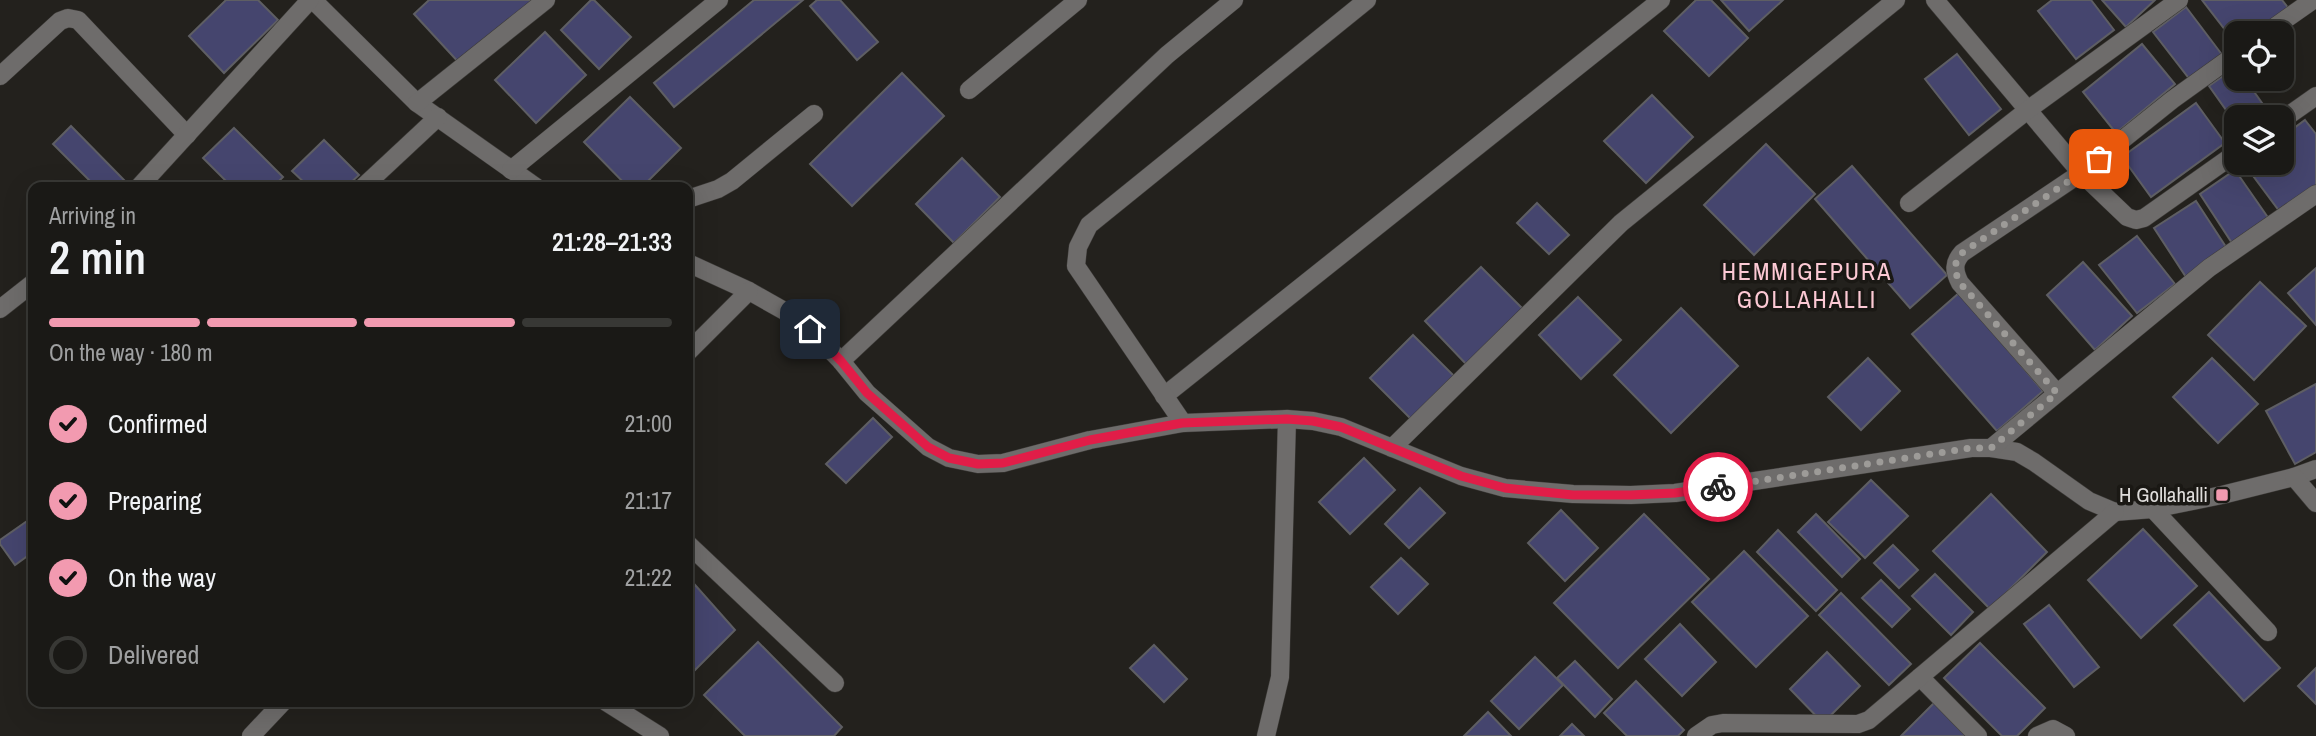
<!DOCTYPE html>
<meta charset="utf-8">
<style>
body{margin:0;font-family:"Archivo Narrow",sans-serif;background:#272623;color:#f1f3f6;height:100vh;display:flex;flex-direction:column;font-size:26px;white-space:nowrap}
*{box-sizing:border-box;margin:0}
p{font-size:23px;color:#9fa0a1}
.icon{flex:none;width:38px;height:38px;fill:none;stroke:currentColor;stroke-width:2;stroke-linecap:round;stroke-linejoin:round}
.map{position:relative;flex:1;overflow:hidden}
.drawer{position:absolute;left:28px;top:182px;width:665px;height:525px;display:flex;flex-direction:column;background:#1a1916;border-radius:14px;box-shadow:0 7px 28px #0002,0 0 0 2px #383835}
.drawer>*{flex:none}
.fabs{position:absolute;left:2224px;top:21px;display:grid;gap:14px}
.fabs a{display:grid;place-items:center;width:70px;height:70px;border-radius:14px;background:#1a1916;box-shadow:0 7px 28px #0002,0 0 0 2px #383835;font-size:35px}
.pin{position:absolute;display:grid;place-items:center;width:60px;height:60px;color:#fff;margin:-30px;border-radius:14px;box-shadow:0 4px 10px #0006}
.courier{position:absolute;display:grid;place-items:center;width:70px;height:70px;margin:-35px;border:5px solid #e11d48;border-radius:50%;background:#fff;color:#222;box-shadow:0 2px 9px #0007}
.overview em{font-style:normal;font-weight:600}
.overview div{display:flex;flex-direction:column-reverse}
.overview{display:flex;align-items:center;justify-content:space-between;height:119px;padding:0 21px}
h1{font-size:46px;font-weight:600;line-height:52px}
.bar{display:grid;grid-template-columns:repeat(4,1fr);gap:10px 7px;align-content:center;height:84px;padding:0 21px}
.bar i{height:9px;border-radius:5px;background:#383835}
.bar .selected{background:#f29ab0}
.bar p{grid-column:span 4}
ol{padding:0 21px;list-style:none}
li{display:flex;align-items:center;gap:21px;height:77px}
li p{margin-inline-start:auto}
li .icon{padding:7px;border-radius:50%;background:#f29ab0;color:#111;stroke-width:4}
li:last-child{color:#9fa0a1}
li i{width:38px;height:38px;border:4px solid #383835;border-radius:50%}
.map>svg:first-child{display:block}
</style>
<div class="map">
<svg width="2316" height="736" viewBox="0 0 2316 736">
<rect width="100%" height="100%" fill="#23211d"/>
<!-- building -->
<g fill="#45456e" stroke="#5e5e63" stroke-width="2">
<polygon points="226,0 258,0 278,20 224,73 189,36"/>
<polygon points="429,0 533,0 462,66 414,14"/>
<polygon points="591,0 594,0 631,37 599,69 561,30"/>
<polygon points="754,0 803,0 674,107 654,83"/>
<polygon points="817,0 840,0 878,42 857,60 810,6"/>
<polygon points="1696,0 1711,0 1748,38 1709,76 1664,31"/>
<polygon points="1721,0 1783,0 1749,31"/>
<polygon points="2052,0 2091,0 2114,30 2076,59 2038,11"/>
<polygon points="2102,0 2155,0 2126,27"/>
<polygon points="2202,0 2282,0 2289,9 2257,33 2236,33 2236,44"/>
<polygon points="2186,7 2223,56 2191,81 2153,32"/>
<polygon points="545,32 586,75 536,123 495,80"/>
<polygon points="2142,44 2175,84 2116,133 2083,92"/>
<polygon points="1957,54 2001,109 1969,135 1925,79"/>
<polygon points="2236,67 2236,79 2245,79 2272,117 2236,117 2236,124 2209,86"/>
<polygon points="902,73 944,116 852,206 810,164"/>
<polygon points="1652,95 1693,137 1646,183 1604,141"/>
<polygon points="630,97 681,148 642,187 628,187 584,142"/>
<polygon points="2196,103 2225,143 2151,197 2122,157"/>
<polygon points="2305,120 2316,134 2316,185 2280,212 2245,165 2247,163 2282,163 2282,137"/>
<polygon points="71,126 126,182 121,187 96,187 53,144"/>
<polygon points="234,128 283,177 273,187 232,187 203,158"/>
<polygon points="324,140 359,175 346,187 309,187 292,171"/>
<polygon points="1766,144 1815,194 1754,255 1704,205"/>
<polygon points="962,158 1000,197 954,243 916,204"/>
<polygon points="1852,166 1947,275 1910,308 1815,199"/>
<polygon points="2235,170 2269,219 2232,243 2200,194"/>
<polygon points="2196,201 2228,250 2186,277 2154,228"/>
<polygon points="1537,203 1569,235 1549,254 1517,223"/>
<polygon points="2137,236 2175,284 2137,313 2099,265"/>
<polygon points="2083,262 2132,316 2095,350 2047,295"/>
<polygon points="1481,267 1523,309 1467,365 1425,321"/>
<polygon points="2316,268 2316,325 2288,293"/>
<polygon points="2260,282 2306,326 2254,380 2208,335"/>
<polygon points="1959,293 2043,391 1997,431 1912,334"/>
<polygon points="1578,297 1621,340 1581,379 1539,335"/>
<polygon points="1681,308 1738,366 1671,433 1614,375"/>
<polygon points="1413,335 1454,376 1411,419 1370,378"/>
<polygon points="1868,358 1900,391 1861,430 1828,397"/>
<polygon points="2212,358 2258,404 2218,443 2173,397"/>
<polygon points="2316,384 2316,452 2295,464 2266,411"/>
<polygon points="873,418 892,437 846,483 826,464"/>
<polygon points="1364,458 1395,490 1350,534 1319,502"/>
<polygon points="1871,480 1908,516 1865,558 1828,522"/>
<polygon points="1420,488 1445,513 1409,548 1385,524"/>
<polygon points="1991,494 2047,552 1990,609 1933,551"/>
<polygon points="1561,510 1598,548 1565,581 1528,543"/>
<polygon points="1644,514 1709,579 1618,668 1554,603"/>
<polygon points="1816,514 1860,559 1842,577 1798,532"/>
<polygon points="33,517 33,552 15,565 0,544 0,540"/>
<polygon points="2143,529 2197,586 2141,638 2088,580"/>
<polygon points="1778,530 1837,590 1816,611 1757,552"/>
<polygon points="1893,545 1918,570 1899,588 1874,563"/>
<polygon points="1744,551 1808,616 1756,667 1692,602"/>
<polygon points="1401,558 1428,584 1398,614 1371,587"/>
<polygon points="1935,574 1973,612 1951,635 1912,596"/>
<polygon points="688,577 735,630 688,677"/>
<polygon points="1881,580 1910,609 1892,627 1862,598"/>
<polygon points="2209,592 2280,668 2244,701 2174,625"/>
<polygon points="1841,593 1911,664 1889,685 1819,615"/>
<polygon points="2049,605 2099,667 2074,687 2024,624"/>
<polygon points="1680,624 1716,662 1682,696 1645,659"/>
<polygon points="758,642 842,727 834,736 745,736 704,695"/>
<polygon points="1980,643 2045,708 2017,736 2002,736 1944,678"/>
<polygon points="1154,645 1187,679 1164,702 1130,668"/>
<polygon points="1827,652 1860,686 1823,723 1790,689"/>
<polygon points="1535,657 1563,685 1519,729 1491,701"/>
<polygon points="1575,661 1612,699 1595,717 1557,678"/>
<polygon points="2316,668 2316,704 2298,686"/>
<polygon points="1636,681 1684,730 1678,736 1627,736 1604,713"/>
<polygon points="1934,703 1966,736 1901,736"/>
<polygon points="1488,712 1511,736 1464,736"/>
<polygon points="1572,724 1584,736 1560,736"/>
</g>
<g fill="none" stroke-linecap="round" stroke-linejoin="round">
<defs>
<g id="minor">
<polyline points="313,0 417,103 536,187"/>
<polyline points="1935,0 2081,173 2127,217 2136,220 2144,218 2236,153"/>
<polyline points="2266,33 2313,0"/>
<polyline points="0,76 60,21 68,18 78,20 187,135"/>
<polyline points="969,90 1078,0"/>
<polyline points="417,103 546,0"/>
<polyline points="2282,120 2316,96"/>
<polyline points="511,170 719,0"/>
<polyline points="139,187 310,0"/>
<polyline points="363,187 438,117"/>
<polyline points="688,199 718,189 732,181 814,114"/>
<polyline points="1909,203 2029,109 2179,0"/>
<polyline points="688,263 749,291 788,313 810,329 841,361 867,393 928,447 949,458 978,464 1003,463 1090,440 1183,423 1287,419 1313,421 1341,427 1461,476 1505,488 1573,494 1631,495 1675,493 1971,448 1991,448 2017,452 2034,462 2089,501 2115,512 2153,509 2222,495 2294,477 2316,469"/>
<polyline points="0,309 33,283"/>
<polyline points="688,352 749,291"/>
<polyline points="841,361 1167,55 1234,0"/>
<path d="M2057,393L1960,283C1954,271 1953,263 1962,253L2081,173L2172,100L2236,54"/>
<polyline points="1164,396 1661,0"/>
<polyline points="1183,423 1076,266 1078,247 1089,225 1367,0"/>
<polyline points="1392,448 1621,223 1896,0"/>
<polyline points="1991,448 2209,268 2316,194"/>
<polyline points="2294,477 2316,503"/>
<polyline points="2153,509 2268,632"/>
<polyline points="688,544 835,683"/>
<polyline points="1920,677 1978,736"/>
<polyline points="606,702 660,736"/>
<polyline points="251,736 283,702"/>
<polyline points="1266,736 1280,677 1287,419"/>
<polyline points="1696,736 1712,725 1723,723 1858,724 1869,720 2115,512"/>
<polyline points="2037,736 2053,729 2066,736"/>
</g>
</defs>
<!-- minor casing -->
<use href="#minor" stroke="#3d3b38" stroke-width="19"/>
<!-- minor -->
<use href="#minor" stroke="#6e6c6b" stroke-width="18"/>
</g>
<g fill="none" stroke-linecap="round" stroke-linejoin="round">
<!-- done -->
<path stroke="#9d9b98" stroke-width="7" stroke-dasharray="0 12.6" d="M1718,487L1971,448H1991L2057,393L1960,283C1954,271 1953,263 1962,253L2081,173L2099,159"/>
<!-- route -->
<polyline stroke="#e11d48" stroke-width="9" points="810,329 841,361 867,393 928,447 949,458 978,464 1003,463 1090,440 1182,423 1287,419 1313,421 1341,427 1461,476 1505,488 1573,495 1631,495 1675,493 1718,487"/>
</g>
<!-- markers -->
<rect fill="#f29ab0" stroke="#1a1814" stroke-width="2.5" x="2215" y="488" width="14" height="14" rx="3.5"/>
<g text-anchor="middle" stroke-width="7" stroke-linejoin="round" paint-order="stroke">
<!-- poi labels -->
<g font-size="21" fill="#dfdddb" stroke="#1a1814" text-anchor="end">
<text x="2208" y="502">H Gollahalli</text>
</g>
<!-- quarter labels -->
<g font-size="24" letter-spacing="2" fill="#fcc9d4" stroke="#1a1814">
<text x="1807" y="280">HEMMIGEPURA<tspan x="1807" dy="28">GOLLAHALLI</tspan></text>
</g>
</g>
</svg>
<div class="fabs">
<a><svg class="icon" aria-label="locate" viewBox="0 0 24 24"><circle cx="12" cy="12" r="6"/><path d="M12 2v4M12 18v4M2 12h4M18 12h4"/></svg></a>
<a><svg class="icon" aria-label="layers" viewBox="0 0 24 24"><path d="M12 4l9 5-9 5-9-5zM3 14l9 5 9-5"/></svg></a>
</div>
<div class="pin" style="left:2099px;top:159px;background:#ea580c"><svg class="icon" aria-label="bag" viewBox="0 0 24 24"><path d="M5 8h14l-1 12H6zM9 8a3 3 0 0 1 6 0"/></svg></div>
<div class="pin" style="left:810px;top:329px;background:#1f2937"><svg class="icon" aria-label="home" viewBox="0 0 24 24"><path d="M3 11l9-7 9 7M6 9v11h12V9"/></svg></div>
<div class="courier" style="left:1718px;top:487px"><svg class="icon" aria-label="bike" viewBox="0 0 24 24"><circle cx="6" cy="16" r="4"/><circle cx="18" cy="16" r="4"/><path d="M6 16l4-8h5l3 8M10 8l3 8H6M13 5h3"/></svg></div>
<section class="drawer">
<div class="overview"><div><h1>2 min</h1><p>Arriving in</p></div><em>21:28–21:33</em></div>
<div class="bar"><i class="selected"></i><i class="selected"></i><i class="selected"></i><i></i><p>On the way · 180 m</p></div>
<ol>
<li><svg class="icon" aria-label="check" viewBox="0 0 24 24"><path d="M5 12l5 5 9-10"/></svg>Confirmed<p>21:00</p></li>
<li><svg class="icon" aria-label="check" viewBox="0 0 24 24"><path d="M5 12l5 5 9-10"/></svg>Preparing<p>21:17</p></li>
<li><svg class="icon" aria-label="check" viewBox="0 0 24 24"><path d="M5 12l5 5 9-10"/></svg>On the way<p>21:22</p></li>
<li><i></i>Delivered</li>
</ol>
</section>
</div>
